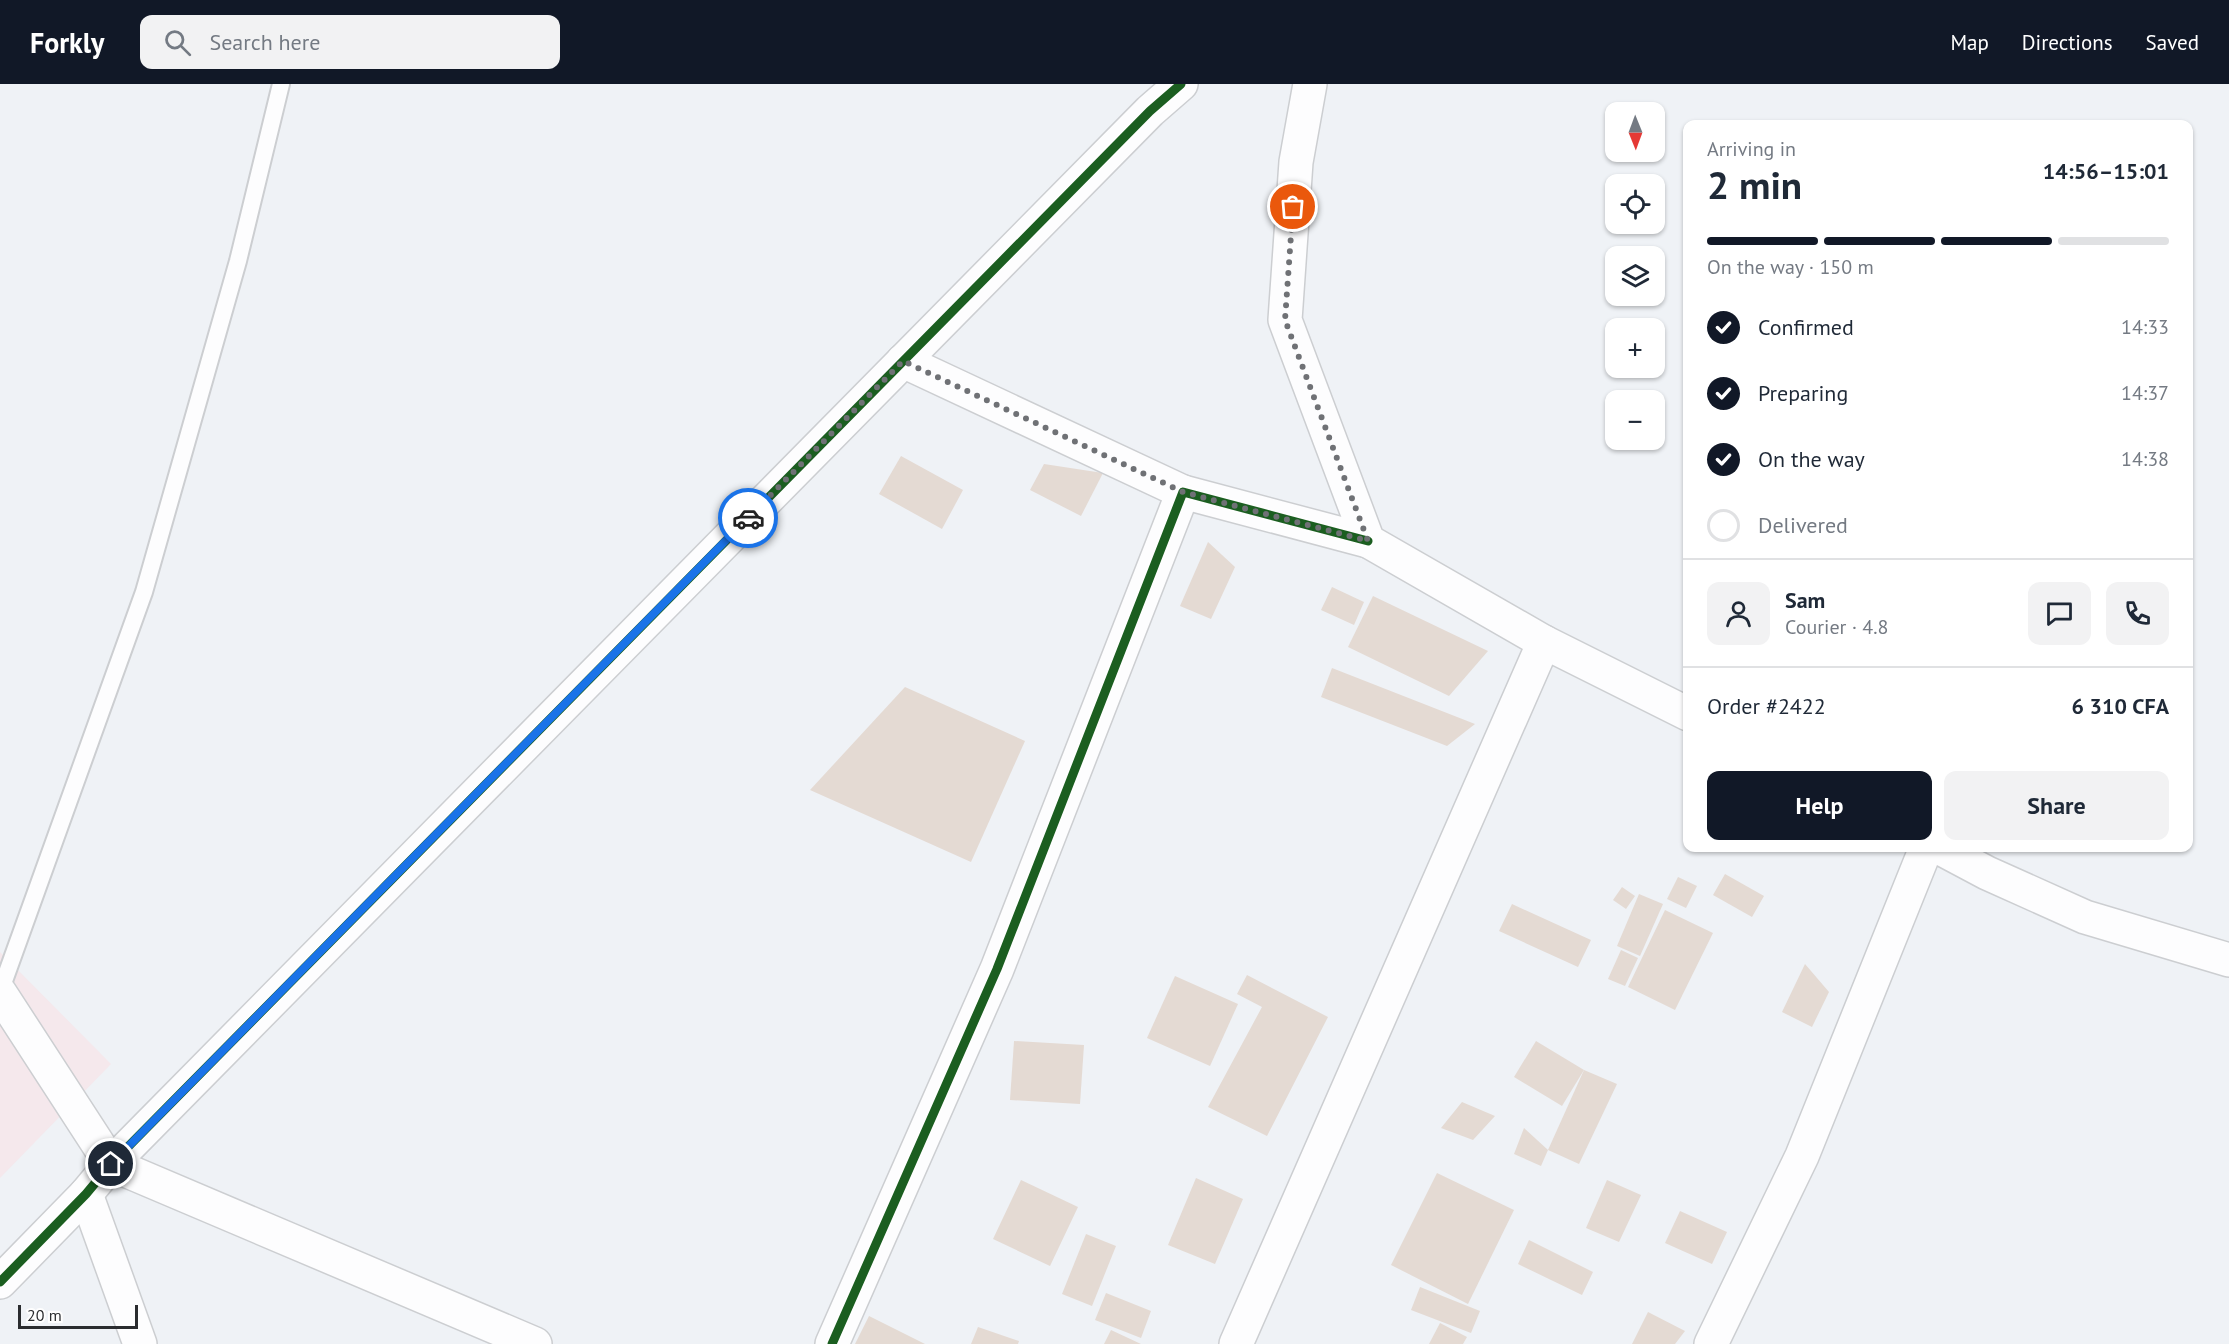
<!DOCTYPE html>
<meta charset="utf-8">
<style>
body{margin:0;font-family:"PT Sans",sans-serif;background:#f2f2f3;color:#1f2937;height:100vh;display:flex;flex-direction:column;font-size:22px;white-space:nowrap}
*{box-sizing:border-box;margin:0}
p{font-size:20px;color:#747a83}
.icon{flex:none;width:33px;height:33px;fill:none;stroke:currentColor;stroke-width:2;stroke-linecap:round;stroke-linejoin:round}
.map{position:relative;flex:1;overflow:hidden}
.drawer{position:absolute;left:1683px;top:36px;width:510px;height:732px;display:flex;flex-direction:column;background:#fff;border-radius:12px;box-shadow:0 2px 4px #0004}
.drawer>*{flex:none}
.needle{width:39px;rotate:179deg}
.buttons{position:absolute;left:1605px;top:18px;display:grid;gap:12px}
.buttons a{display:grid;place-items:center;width:60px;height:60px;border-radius:12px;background:#fff;box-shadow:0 2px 4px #0004;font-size:30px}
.scale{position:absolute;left:18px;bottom:15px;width:120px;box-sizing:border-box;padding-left:6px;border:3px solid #2a2c2f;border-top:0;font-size:16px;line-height:21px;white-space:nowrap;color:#2a2c2f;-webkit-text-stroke:4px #fefefe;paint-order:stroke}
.pin{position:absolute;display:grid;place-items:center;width:51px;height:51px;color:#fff;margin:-26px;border:3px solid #fff;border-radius:50%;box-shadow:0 2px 6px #0007}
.courier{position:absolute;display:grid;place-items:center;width:60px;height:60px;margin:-30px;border:4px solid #1a73e8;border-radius:50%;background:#fff;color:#222;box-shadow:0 2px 8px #0007}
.headline em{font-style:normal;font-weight:700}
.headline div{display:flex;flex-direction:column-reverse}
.headline{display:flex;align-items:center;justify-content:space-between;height:102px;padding:0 24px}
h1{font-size:39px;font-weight:700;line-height:45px}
.bar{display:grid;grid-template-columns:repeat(4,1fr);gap:9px 6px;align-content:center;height:72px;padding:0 24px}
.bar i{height:8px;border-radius:4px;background:#e0e1e3}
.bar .on{background:#111827}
.bar p{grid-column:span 4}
.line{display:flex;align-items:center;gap:15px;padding:0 24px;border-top:2px solid #e0e1e3}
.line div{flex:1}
.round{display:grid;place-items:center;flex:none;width:63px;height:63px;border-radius:12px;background:#f2f2f3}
ol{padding:0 24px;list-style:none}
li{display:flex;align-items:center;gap:18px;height:66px}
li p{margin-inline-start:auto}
li .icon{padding:6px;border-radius:50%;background:#111827;color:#fff;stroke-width:4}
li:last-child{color:#747a83}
li i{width:33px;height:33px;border:3px solid #e0e1e3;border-radius:50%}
.button{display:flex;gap:12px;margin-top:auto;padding:12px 24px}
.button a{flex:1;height:69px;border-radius:12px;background:#111827;color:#fff;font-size:24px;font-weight:700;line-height:69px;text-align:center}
.button a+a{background:#f2f2f3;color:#1f2937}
header{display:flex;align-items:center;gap:36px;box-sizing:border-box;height:84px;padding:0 30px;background:#111827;color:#fff}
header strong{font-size:28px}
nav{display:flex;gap:33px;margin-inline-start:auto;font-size:21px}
.search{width:420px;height:54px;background:#f2f2f3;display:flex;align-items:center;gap:15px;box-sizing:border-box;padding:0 21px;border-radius:12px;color:#747a83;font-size:22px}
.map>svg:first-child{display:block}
</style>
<header>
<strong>Forkly</strong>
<div class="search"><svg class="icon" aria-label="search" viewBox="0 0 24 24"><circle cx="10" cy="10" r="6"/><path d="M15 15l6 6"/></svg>Search here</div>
<nav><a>Map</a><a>Directions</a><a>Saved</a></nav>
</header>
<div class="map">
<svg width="2229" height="1260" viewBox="0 0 2229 1260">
<rect width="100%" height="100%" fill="#eff2f6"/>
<!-- industrial -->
<polygon fill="#f5e8ec" points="0,868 111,980 0,1094"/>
<!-- building -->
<g fill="#e4dad3">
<polygon points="901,372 963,406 942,445 879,410"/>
<polygon points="1044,380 1103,389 1081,432 1030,406"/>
<polygon points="1208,458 1235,483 1211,535 1180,522"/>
<polygon points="1332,503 1364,518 1354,541 1321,526"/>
<polygon points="1373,512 1488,567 1449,612 1348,563"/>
<polygon points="1332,584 1475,640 1447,662 1321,613"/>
<polygon points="905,603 1025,657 971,778 810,706"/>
<polygon points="1725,790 1764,812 1752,833 1713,811"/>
<polygon points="1678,793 1697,802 1686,824 1667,815"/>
<polygon points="1622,803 1635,812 1626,825 1613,816"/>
<polygon points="1639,810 1663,820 1640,872 1617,862"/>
<polygon points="1512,820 1591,856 1578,883 1499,847"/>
<polygon points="1665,826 1713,849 1675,926 1628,903"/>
<polygon points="1621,866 1638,874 1625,902 1608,895"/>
<polygon points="1805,880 1829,908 1812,943 1782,928"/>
<polygon points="1247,891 1328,933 1267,1052 1208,1023 1262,923 1237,910"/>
<polygon points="1175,892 1238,920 1210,982 1147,954"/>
<polygon points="1014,957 1084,961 1080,1020 1010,1016"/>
<polygon points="1536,957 1584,986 1562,1022 1514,993"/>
<polygon points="1584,986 1617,1000 1579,1080 1548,1066"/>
<polygon points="1462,1018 1495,1032 1473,1056 1441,1044"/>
<polygon points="1524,1044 1548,1066 1541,1082 1514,1070"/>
<polygon points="1437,1089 1514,1126 1468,1220 1391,1181"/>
<polygon points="1196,1094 1243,1115 1215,1180 1168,1161"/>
<polygon points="1021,1096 1078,1123 1050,1182 993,1155"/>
<polygon points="1607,1096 1641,1111 1619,1158 1586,1144"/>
<polygon points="1680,1127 1727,1148 1712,1180 1665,1159"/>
<polygon points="1086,1150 1116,1162 1092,1222 1062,1210"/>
<polygon points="1529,1156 1593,1188 1582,1211 1518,1180"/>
<polygon points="1420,1203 1480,1227 1471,1249 1411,1226"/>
<polygon points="1106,1209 1151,1227 1141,1254 1095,1236"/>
<polygon points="1648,1228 1685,1247 1675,1260 1632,1260"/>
<polygon points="869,1232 925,1260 855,1260"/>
<polygon points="1440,1239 1467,1253 1463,1260 1429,1260"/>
<polygon points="978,1243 1019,1257 1018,1260 971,1260"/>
<polygon points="1111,1246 1141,1260 1104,1260"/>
</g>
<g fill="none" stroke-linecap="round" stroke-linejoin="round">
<defs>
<polyline id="lane" points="0,908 144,508 238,177 281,0"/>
<g id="street">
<polyline points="1310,0 1296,78 1285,236 1368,457 1544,558 1688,630"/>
<polyline points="903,277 1183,408"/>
<polyline points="1940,764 1987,789 2085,833 2229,876"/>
<polyline points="0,909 111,1080 535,1260"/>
<polyline points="86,1110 140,1260"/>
<polyline points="832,1260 997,885 1183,408 1368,457"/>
<polyline points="1236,1260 1544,558"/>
<polyline points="1711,1260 1802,1072 1926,764"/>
</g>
<polyline id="secondary" points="0,1198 86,1110 111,1080 1150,27 1181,0"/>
</defs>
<!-- lane casing -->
<use href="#lane" stroke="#ccced1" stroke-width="20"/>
<!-- street casing -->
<use href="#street" stroke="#ccced1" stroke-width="36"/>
<!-- secondary casing -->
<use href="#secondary" stroke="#ccced1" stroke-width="36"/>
<!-- lane -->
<use href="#lane" stroke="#fdfdfe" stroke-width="16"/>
<!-- street -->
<use href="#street" stroke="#fdfdfe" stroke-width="33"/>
<!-- secondary -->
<use href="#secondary" stroke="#fdfdfe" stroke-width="33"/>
<defs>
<g id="cycleway">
<polyline points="0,1198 86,1110 111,1080 1150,27 1181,0"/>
<polyline points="832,1260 997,885 1183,408 1368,457"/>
</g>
</defs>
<!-- cycleway casing -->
<use href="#cycleway" stroke="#fefefe" stroke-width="13"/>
<!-- cycleway -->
<use href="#cycleway" stroke="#1b5e20" stroke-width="9"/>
</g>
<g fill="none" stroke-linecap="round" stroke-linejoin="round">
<!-- done -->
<polyline stroke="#6f7175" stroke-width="6" stroke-dasharray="0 10.8" points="748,434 903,277 1183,408 1368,457 1285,236 1293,123"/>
<!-- route -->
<polyline stroke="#1a73e8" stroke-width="8" points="111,1080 748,434"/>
</g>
</svg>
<div class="buttons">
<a><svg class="needle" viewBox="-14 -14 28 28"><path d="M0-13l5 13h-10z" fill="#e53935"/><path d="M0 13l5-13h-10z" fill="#747a83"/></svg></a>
<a><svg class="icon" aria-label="locate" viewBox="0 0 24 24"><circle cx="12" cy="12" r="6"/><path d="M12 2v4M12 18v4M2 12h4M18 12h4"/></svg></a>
<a><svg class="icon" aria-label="layers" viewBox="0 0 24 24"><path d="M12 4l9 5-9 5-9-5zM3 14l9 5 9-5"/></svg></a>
<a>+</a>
<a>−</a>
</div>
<div class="scale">20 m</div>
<div class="pin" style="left:1293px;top:123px;background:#ea580c"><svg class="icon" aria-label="bag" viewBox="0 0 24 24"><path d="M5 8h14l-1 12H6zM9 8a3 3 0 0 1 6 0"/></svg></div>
<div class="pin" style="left:111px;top:1080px;background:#1f2937"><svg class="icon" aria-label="home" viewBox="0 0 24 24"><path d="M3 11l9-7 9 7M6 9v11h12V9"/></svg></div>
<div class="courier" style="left:748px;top:434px"><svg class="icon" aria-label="car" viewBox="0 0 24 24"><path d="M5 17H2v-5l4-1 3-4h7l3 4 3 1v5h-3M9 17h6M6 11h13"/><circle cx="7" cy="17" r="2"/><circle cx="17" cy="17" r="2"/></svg></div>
<section class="drawer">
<div class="headline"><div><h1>2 min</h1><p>Arriving in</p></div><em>14:56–15:01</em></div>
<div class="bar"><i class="on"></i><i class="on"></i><i class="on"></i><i></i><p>On the way · 150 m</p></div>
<ol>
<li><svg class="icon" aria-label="check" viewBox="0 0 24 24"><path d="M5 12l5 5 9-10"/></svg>Confirmed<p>14:33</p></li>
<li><svg class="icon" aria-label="check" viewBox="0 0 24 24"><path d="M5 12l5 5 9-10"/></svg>Preparing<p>14:37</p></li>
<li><svg class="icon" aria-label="check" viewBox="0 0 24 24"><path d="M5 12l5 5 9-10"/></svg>On the way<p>14:38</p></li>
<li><i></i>Delivered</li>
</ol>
<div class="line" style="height:108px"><a class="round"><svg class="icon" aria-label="person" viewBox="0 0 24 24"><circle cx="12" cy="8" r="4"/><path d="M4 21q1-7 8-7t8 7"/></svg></a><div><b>Sam</b><p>Courier · 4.8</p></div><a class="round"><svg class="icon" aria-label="chat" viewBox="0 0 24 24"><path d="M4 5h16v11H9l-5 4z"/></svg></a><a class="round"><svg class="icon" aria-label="phone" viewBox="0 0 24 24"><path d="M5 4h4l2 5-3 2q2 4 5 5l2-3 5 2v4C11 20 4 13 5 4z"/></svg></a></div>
<div class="line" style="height:78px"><div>Order #2422</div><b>6 310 CFA</b></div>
<div class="button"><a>Help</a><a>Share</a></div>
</section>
</div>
